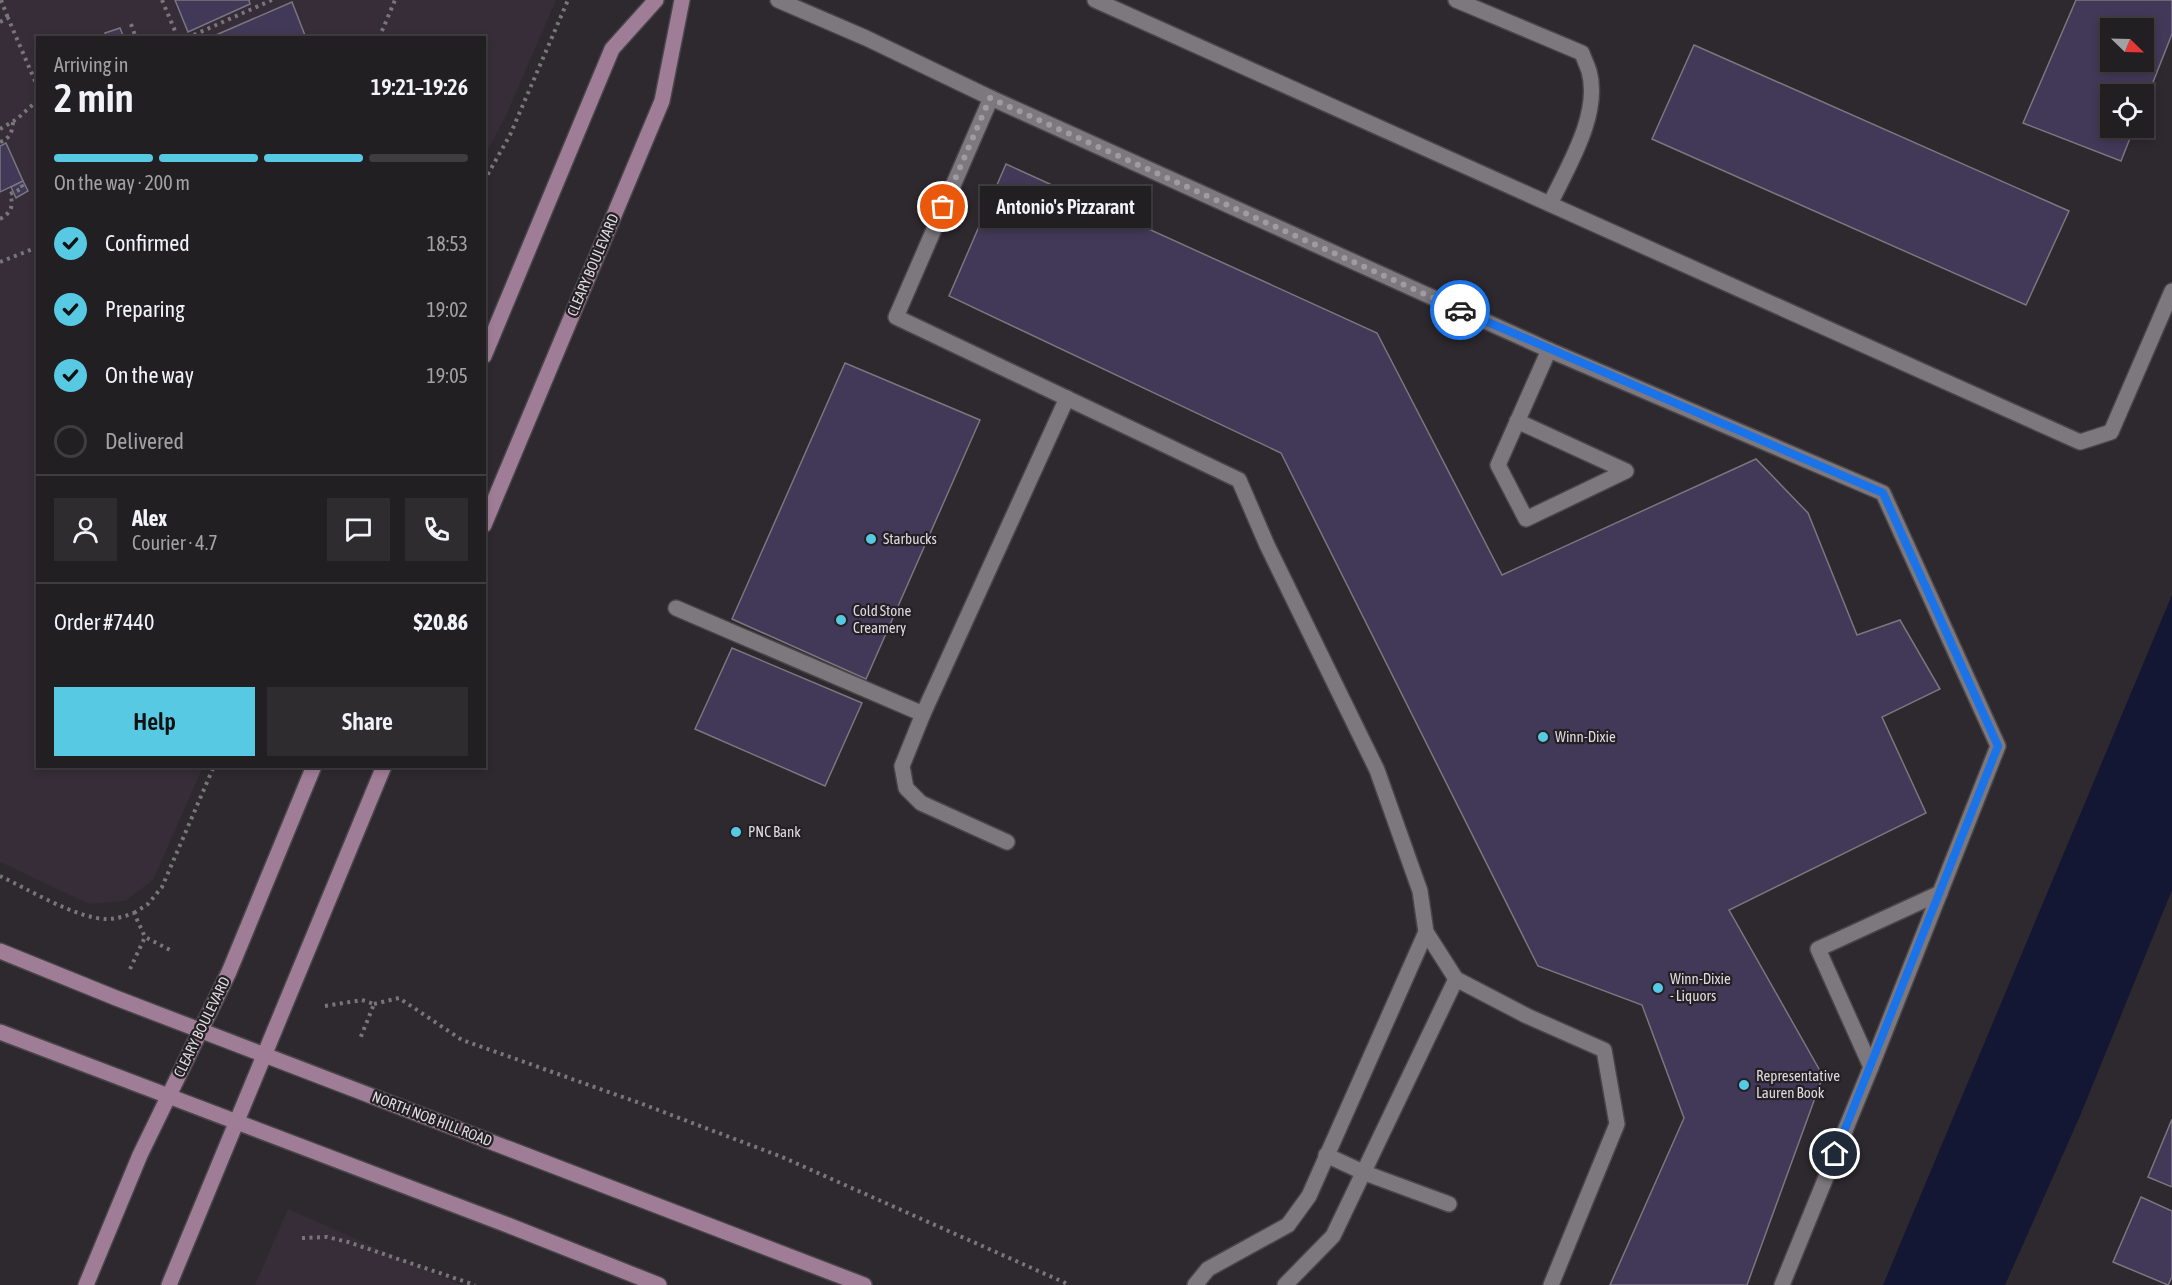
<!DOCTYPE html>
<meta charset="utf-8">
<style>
body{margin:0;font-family:"Asap Condensed",sans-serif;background:#2e2c2f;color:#f1f3f6;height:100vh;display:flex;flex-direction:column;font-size:22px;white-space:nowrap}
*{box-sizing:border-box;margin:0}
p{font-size:20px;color:#a2a2a5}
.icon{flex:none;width:33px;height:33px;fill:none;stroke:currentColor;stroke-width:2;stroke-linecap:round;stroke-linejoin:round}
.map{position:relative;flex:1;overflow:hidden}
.sheet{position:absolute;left:36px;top:36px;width:450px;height:732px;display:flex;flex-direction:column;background:#221f22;border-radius:0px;box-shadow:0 3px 9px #0003,0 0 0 2px #3f3d40}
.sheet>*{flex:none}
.needle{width:39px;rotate:113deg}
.buttons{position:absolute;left:2100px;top:18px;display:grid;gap:12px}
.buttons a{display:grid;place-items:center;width:54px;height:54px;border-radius:0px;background:#221f22;box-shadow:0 3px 9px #0003,0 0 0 2px #3f3d40;font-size:30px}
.pin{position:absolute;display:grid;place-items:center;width:51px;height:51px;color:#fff;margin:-26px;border:3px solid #fff;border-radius:50%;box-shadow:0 2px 6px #0007}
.courier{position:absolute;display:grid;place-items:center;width:60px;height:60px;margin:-30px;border:4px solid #1a73e8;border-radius:50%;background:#fff;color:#222;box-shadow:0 2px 8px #0007}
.bubble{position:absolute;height:42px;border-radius:0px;background:#221f22;box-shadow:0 3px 9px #0003,0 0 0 2px #3f3d40;font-size:20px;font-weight:600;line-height:42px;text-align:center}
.head em{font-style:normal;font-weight:600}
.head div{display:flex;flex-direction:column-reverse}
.head{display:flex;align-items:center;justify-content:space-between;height:102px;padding:0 18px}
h1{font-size:39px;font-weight:600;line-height:45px}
.bar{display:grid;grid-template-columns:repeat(4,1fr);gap:9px 6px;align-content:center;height:72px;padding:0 18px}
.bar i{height:8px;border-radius:4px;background:#3f3d40}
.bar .current{background:#58c9e3}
.bar p{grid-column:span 4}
.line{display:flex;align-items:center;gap:15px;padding:0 18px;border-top:2px solid #3f3d40}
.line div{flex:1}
.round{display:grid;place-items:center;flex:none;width:63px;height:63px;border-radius:0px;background:#2e2c2f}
ol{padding:0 18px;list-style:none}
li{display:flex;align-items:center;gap:18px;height:66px}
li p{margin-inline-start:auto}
li .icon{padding:6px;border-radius:50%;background:#58c9e3;color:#111;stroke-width:4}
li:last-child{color:#a2a2a5}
li i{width:33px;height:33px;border:3px solid #3f3d40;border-radius:50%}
.action{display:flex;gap:12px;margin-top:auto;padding:12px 18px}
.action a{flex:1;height:69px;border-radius:0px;background:#58c9e3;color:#111;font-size:24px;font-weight:600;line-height:69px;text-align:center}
.action a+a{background:#2e2c2f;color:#f1f3f6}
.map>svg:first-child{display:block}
</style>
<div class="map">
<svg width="2172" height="1285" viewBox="0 0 2172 1285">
<rect width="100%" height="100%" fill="#2d292e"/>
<!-- built -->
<g fill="#362d38">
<polygon points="0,0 556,0 505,118 485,155 484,38 38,38 38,766 203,767 153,880 125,901 89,904 0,862"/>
<polygon points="288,1209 461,1285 255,1285"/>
</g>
<!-- water -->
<polygon fill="#141733" points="2172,595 2172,890 2080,1116 2005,1285 1883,1285"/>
<!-- building -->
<g fill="#423858" stroke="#79777e" stroke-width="1.5" fill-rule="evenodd">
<polygon points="175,0 249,0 250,4 188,32"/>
<path d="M2076,0H2172V34L2144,105V94H2110V128H2134L2121,161L2023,123ZM2110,28H2144V62H2110Z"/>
<polygon points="292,2 306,38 209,38"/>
<polygon points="120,28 124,38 107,38 105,33"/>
<polygon points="1694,45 2069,211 2026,305 1652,139"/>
<polygon points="6,143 23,181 0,192 0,146"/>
<polygon points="1006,164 1377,333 1502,575 1756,459 1808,513 1857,635 1900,620 1940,689 1882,717 1926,813 1729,910 1823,1076 1747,1285 1610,1285 1684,1118 1642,1005 1538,966 1281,453 949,296"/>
<polygon points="23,181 28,191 16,198 11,187"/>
<polygon points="845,363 980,420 866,679 732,619"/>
<polygon points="732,648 862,703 825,786 695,729"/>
<polygon points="2172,1119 2172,1187 2148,1177"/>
<polygon points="2141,1197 2172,1211 2172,1277 2168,1285 2113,1262"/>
</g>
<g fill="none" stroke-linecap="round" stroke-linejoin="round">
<defs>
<g id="lane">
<polyline points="778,0 866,38 991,98 1549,350 1883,493 1998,746 1871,1067 1782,1285"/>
<polyline points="1095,0 2080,442 2111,432 2172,291"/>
<path d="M1456,0L1582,53C1584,59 1587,65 1589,71C1601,114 1568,166 1550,204"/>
<polyline points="991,98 896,317 1239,480 1267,545 1377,770 1420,891 1426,932 1456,979 1527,1016 1604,1050 1617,1124 1551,1285"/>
<polyline points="1517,421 1626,471 1526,519 1498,465 1549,350"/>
<polyline points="676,608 923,714"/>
<polyline points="1007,842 921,803 906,788 902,766 923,714 1067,398"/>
<polyline points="1871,1067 1818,949 1940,893"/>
<polyline points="1326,1155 1365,1173 1449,1204"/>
<polyline points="1195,1285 1208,1269 1288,1225 1309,1196 1426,932"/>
<polyline points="1285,1285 1333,1236 1456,979"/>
</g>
<g id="secondary">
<polyline points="484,356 612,49 656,0"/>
<polyline points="484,525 662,101 682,0"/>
<polyline points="0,951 116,998 864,1285"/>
<polyline points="0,1032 505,1224 659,1285"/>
<polyline points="86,1285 140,1155 229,972 314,766"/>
<polyline points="169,1285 384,766"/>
</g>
</defs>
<!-- lane casing -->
<use href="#lane" stroke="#49464a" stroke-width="18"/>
<!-- secondary casing -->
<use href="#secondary" stroke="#49464a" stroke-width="18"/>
<!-- path -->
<g stroke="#79767a" stroke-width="4" stroke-dasharray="3 4.5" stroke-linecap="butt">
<polyline points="1,0 8,18"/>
<polyline points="162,0 178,38"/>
<polyline points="0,22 8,18 38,88"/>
<polyline points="131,24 136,38"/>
<polyline points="187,38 272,0"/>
<polyline points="379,38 395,0"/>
<polyline points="0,129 17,119 38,100"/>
<path d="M0,142C10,138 12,133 13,122"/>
<polyline points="484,181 510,135 568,0"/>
<path d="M0,219C11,213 14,206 10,194L23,188L20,182"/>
<polyline points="0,262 38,247"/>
<path d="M0,876C28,889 77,919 107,919C117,919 125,916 134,913L145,937"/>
<polyline points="134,913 148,904 162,887 214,766"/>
<polyline points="130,969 145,937 170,950"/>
<polyline points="374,1004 399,998 462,1040 637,1102 782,1157 1070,1285"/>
<polyline points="325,1006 362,1000 374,1004 360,1039"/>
<polyline points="302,1238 327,1237 348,1242 475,1285"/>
</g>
<!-- lane -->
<use href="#lane" stroke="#7d787e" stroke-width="15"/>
<!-- secondary -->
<use href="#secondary" stroke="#a07d97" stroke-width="15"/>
</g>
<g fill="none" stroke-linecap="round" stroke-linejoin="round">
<!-- done -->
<polyline stroke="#9f9ca0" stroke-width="6" stroke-dasharray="0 10.8" points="943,207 990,98 1460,310"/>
<!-- route -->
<polyline stroke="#1a73e8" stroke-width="8" points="1460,310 1883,493 1998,746 1835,1154"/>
</g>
<!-- markers -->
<g fill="#58c9e3" stroke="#242025" stroke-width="2">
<circle cx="871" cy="539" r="6"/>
<circle cx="841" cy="620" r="6"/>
<circle cx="1543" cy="737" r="6"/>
<circle cx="736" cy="832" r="6"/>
<circle cx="1658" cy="988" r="6"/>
<circle cx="1744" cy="1085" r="6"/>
</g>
<g text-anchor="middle" stroke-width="4.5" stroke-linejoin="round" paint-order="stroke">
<!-- street labels -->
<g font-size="15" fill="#dcdadd" stroke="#242025">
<text transform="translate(593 265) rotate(-67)" y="5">CLEARY BOULEVARD</text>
<text transform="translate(202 1027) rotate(-64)" y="5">CLEARY BOULEVARD</text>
<text transform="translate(432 1119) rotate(21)" y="5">NORTH NOB HILL ROAD</text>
</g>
<!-- poi labels -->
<g font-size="15" fill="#dcdadd" stroke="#242025" text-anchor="start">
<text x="883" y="544">Starbucks</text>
<text x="853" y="616">Cold Stone<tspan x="853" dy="17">Creamery</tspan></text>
<text x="1555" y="742">Winn-Dixie</text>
<text x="748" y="837">PNC Bank</text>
<text x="1670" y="984">Winn-Dixie<tspan x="1670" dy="17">- Liquors</tspan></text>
<text x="1756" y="1081">Representative<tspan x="1756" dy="17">Lauren Book</tspan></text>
</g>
</g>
</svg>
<div class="buttons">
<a><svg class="needle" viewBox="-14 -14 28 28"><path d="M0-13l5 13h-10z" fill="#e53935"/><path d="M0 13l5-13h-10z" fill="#a2a2a5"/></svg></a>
<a><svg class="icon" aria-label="locate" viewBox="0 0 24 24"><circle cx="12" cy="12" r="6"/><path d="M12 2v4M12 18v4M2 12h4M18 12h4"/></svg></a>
</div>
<div class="pin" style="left:943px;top:207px;background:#ea580c"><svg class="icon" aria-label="bag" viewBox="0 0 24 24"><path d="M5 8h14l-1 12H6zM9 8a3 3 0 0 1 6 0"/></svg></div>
<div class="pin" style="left:1835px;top:1154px;background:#1f2937"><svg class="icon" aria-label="home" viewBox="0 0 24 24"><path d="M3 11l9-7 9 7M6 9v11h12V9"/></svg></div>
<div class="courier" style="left:1460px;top:310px"><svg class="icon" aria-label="car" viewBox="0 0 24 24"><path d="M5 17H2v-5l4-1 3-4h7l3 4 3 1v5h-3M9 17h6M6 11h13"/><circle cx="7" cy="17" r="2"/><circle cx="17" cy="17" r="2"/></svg></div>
<div class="bubble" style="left:980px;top:186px;width:171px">Antonio's Pizzarant</div>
<section class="sheet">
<div class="head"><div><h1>2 min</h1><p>Arriving in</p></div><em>19:21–19:26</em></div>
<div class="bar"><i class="current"></i><i class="current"></i><i class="current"></i><i></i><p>On the way · 200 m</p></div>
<ol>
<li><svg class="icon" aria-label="check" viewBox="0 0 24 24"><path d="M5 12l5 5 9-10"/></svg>Confirmed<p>18:53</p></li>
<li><svg class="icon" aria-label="check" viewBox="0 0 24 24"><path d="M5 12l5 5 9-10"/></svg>Preparing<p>19:02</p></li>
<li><svg class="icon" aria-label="check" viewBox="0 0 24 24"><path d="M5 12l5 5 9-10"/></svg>On the way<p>19:05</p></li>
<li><i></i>Delivered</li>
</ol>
<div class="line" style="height:108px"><a class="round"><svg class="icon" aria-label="person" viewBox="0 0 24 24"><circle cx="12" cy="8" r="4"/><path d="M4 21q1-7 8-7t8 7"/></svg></a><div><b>Alex</b><p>Courier · 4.7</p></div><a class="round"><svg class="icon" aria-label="chat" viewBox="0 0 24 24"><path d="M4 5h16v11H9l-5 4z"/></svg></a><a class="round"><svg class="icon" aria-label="phone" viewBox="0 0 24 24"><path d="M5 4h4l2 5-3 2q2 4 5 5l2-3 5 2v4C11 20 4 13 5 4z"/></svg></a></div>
<div class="line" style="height:78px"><div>Order #7440</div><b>$20.86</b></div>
<div class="action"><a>Help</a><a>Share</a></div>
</section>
</div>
